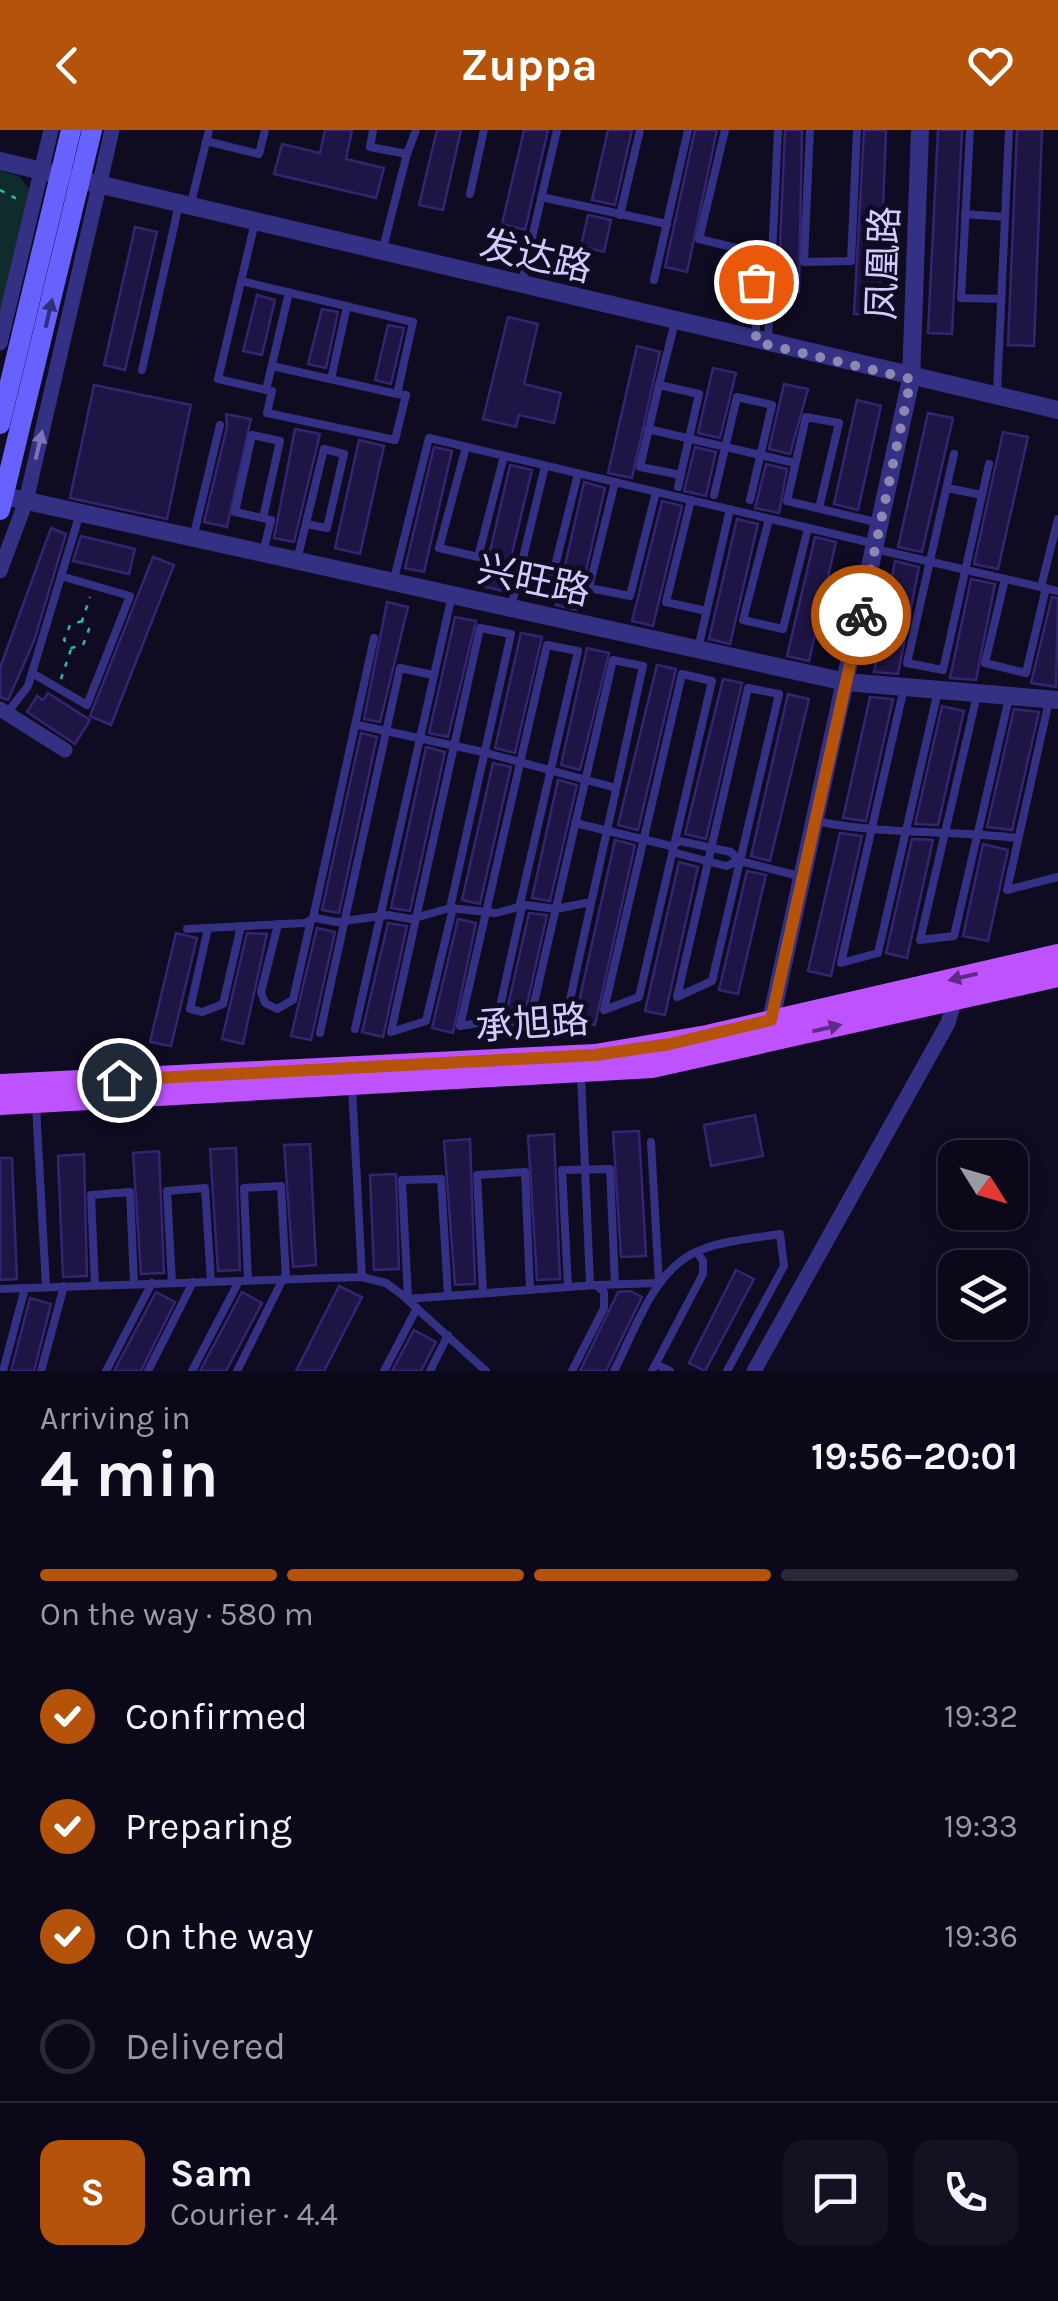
<!DOCTYPE html>
<meta charset="utf-8">
<style>
body{margin:0;font-family:Karla,"Noto Sans SC",sans-serif;background:#141122;color:#f1f3f6;height:100vh;display:flex;flex-direction:column;font-size:38px;white-space:nowrap}
*{box-sizing:border-box;margin:0}
p{font-size:32px;color:#9a9aa2}
.icon{flex:none;width:55px;height:55px;fill:none;stroke:currentColor;stroke-width:2;stroke-linecap:round;stroke-linejoin:round}
.map{position:relative;height:1241px;overflow:hidden}
.panel{display:flex;flex-direction:column;background:#0b0819;flex:1}
.panel>*{flex:none}
.needle{width:65px;rotate:127deg}
.buttons{position:absolute;left:938px;top:1010px;display:grid;gap:20px}
.buttons a{display:grid;place-items:center;width:90px;height:90px;border-radius:20px;background:#0b0819;box-shadow:0 5px 15px #0003,0 0 0 2px #2b2938;font-size:50px}
.pin{position:absolute;display:grid;place-items:center;width:85px;height:85px;color:#fff;margin:-42px;border:5px solid #fff;border-radius:50%;box-shadow:0 2px 10px #0007}
.courier{position:absolute;display:grid;place-items:center;width:100px;height:100px;margin:-50px;border:8px solid #b45309;border-radius:50%;background:#fff;color:#222;box-shadow:0 2px 12px #0007}
.overview em{font-style:normal;font-weight:700}
.overview div{display:flex;flex-direction:column-reverse}
.overview{display:flex;align-items:center;justify-content:space-between;height:170px;padding:0 40px}
h1{font-size:65px;font-weight:700;line-height:75px}
.bar{display:grid;grid-template-columns:repeat(4,1fr);gap:15px 10px;align-content:center;height:120px;padding:0 40px}
.bar i{height:12px;border-radius:8px;background:#2b2938}
.bar .selected{background:#b45309}
.bar p{grid-column:span 4}
.line{display:flex;align-items:center;gap:25px;padding:0 40px;border-top:2px solid #2b2938}
.line div{flex:1}
.round{display:grid;place-items:center;flex:none;width:105px;height:105px;border-radius:20px;background:#141122}
ol{padding:0 40px;list-style:none}
li{display:flex;align-items:center;gap:30px;height:110px}
li p{margin-inline-start:auto}
li .icon{padding:10px;border-radius:50%;background:#b45309;color:#fff;stroke-width:4}
li:last-child{color:#9a9aa2}
li i{width:55px;height:55px;border:5px solid #2b2938;border-radius:50%}
header{display:flex;justify-content:space-between;align-items:center;height:130px;padding:0 40px;background:#b45309;color:#fff;font-size:45px;font-weight:700}
.map>svg:first-child{display:block}
</style>
<header><svg class="icon" aria-label="back" viewBox="0 0 24 24"><path d="M15 5l-7 7 7 7"/></svg>Zuppa<svg class="icon" aria-label="heart" viewBox="0 0 24 24"><path d="M12 20l-8-8c-3-5 5-10 8-4 3-6 11-1 8 4z"/></svg></header>
<div class="map">
<svg width="1058" height="1241" viewBox="0 0 1058 1241">
<rect width="100%" height="100%" fill="#0f0b21"/>
<!-- green -->
<polygon fill="#0d2c2b" points="0,41 19,46 32,63 0,193"/>
<!-- building -->
<g fill="#1f1544" stroke="#342472" stroke-width="2.5">
<polygon points="325,0 352,0 346,29 384,38 376,68 274,44 282,14 320,23"/>
<polygon points="437,0 461,0 443,80 419,75"/>
<polygon points="524,0 548,0 525,100 502,94"/>
<polygon points="608,0 632,0 615,75 592,70"/>
<polygon points="695,0 717,0 687,142 665,137"/>
<polygon points="785,0 802,0 799,162 778,161"/>
<polygon points="864,0 886,0 879,185 854,184"/>
<polygon points="938,0 962,0 952,204 928,203"/>
<polygon points="1017,0 1042,0 1034,216 1008,215"/>
<polygon points="588,85 611,90 604,122 581,116"/>
<polygon points="135,97 157,102 125,240 104,235"/>
<polygon points="257,165 275,170 262,225 243,221"/>
<polygon points="322,179 338,182 326,238 308,234"/>
<polygon points="508,187 538,194 524,254 561,263 554,293 519,285 516,297 483,289"/>
<polygon points="388,195 404,198 391,254 375,250"/>
<polygon points="637,216 660,222 632,348 608,343"/>
<polygon points="713,238 736,243 720,308 698,303"/>
<polygon points="784,254 808,259 790,324 769,319"/>
<polygon points="94,255 191,275 167,389 70,368"/>
<polygon points="857,270 881,276 858,380 834,374"/>
<polygon points="928,283 953,288 922,422 898,417"/>
<polygon points="226,284 251,289 227,397 204,392 227,297"/>
<polygon points="295,299 320,304 294,412 274,408"/>
<polygon points="1003,302 1028,307 998,439 974,434"/>
<polygon points="359,310 384,316 360,424 335,418"/>
<polygon points="434,317 452,321 424,442 405,438"/>
<polygon points="695,317 716,322 706,366 684,361"/>
<polygon points="766,334 787,339 779,383 755,378"/>
<polygon points="510,335 532,340 503,461 482,456"/>
<polygon points="584,352 605,358 577,480 556,475"/>
<polygon points="662,371 682,376 653,496 632,491"/>
<polygon points="737,389 758,394 730,514 709,509"/>
<polygon points="51,398 66,404 34,511 8,570 0,567 0,538"/>
<polygon points="81,406 135,419 129,444 73,431"/>
<polygon points="815,407 836,412 809,531 787,526"/>
<polygon points="153,427 174,435 111,595 90,586"/>
<polygon points="895,431 919,437 898,544 874,542"/>
<polygon points="971,449 995,454 976,550 950,548"/>
<polygon points="1052,467 1058,468 1056,557 1031,553"/>
<polygon points="387,472 408,477 380,592 364,589"/>
<polygon points="455,487 476,491 448,607 429,603"/>
<polygon points="521,503 542,507 515,623 495,618"/>
<polygon points="587,518 609,523 580,640 561,635"/>
<polygon points="657,535 676,539 638,700 618,695"/>
<polygon points="723,549 742,553 706,709 685,704"/>
<polygon points="48,563 90,590 75,614 27,582 37,566 43,570"/>
<polygon points="788,564 809,569 770,731 751,726"/>
<polygon points="870,567 893,569 866,691 843,688"/>
<polygon points="942,576 964,581 938,695 915,694"/>
<polygon points="1014,579 1039,582 1012,700 987,697"/>
<polygon points="361,603 377,607 339,783 322,780"/>
<polygon points="426,617 445,622 410,781 391,778"/>
<polygon points="493,633 511,637 480,774 462,770"/>
<polygon points="558,650 577,655 550,771 532,768"/>
<polygon points="840,703 862,706 831,846 808,841"/>
<polygon points="912,709 933,710 907,828 886,823"/>
<polygon points="615,710 635,715 595,895 575,890"/>
<polygon points="983,714 1008,720 988,811 963,806"/>
<polygon points="679,732 698,737 665,885 645,881"/>
<polygon points="747,741 766,745 738,864 719,860"/>
<polygon points="529,783 547,785 522,897 504,893"/>
<polygon points="458,789 476,793 453,903 432,898"/>
<polygon points="388,793 407,796 383,907 362,902"/>
<polygon points="317,798 335,802 311,910 291,906"/>
<polygon points="176,803 197,808 171,916 150,912"/>
<polygon points="247,803 267,804 243,914 222,909"/>
<polygon points="755,985 763,1026 711,1036 704,995"/>
<polygon points="639,1001 646,1126 621,1127 613,1002"/>
<polygon points="554,1004 560,1149 537,1150 528,1006"/>
<polygon points="470,1009 475,1154 455,1155 444,1011"/>
<polygon points="310,1014 316,1135 293,1137 284,1015"/>
<polygon points="236,1018 240,1140 218,1141 210,1019"/>
<polygon points="159,1021 164,1143 141,1144 133,1023"/>
<polygon points="84,1024 87,1146 63,1147 58,1026"/>
<polygon points="0,1028 12,1028 17,1149 0,1150"/>
<polygon points="396,1044 399,1139 374,1140 370,1045"/>
<polygon points="736,1140 754,1149 705,1241 689,1233"/>
<polygon points="339,1156 362,1167 324,1241 296,1241"/>
<polygon points="630,1161 642,1167 606,1241 580,1241 618,1162"/>
<polygon points="156,1162 175,1172 141,1241 114,1241"/>
<polygon points="242,1162 262,1173 226,1241 200,1241"/>
<polygon points="30,1168 51,1174 34,1241 11,1241"/>
<polygon points="414,1200 436,1212 421,1241 392,1241"/>
</g>
<g fill="none" stroke-linecap="round" stroke-linejoin="round">
<!-- path -->
<g stroke="#21bcb4" stroke-width="2.5" stroke-dasharray="5 8" stroke-linecap="butt">
<polyline points="0,60 19,70"/>
<polyline points="82,491 70,495 64,510 71,518 83,515 89,499 82,491 90,467"/>
<polyline points="61,549 71,519"/>
</g>
<!-- service -->
<g stroke="#343185" stroke-width="8">
<polyline points="373,0 370,17 407,24 383,118"/>
<polyline points="725,0 699,109 757,123 756,207"/>
<polyline points="810,0 804,132 851,131 857,0"/>
<polyline points="970,0 961,168 1001,169"/>
<polyline points="206,11 259,24 265,0"/>
<polyline points="407,24 416,0"/>
<polyline points="470,64 484,0"/>
<polyline points="541,67 667,94"/>
<polyline points="190,77 209,0"/>
<polyline points="965,84 1005,87"/>
<polyline points="620,85 640,0"/>
<polyline points="255,92 218,249 266,260 289,162"/>
<polyline points="654,150 688,0"/>
<polyline points="241,151 413,192 397,264 272,236"/>
<polyline points="522,151 557,0"/>
<polyline points="768,210 778,0"/>
<polyline points="142,240 179,74"/>
<polyline points="331,249 347,176"/>
<polyline points="659,255 675,192"/>
<polyline points="266,260 272,261 267,283 395,310 406,265 397,264"/>
<polyline points="997,263 1009,0"/>
<polyline points="648,299 795,333"/>
<polyline points="466,317 439,418 478,427 504,326"/>
<polyline points="954,324 907,533 943,540 989,334"/>
<polyline points="615,352 589,458 630,466 656,362"/>
<polyline points="678,357 699,264 659,255 640,337 681,345"/>
<polyline points="947,358 982,365"/>
<polyline points="714,365 737,267 772,275 750,370"/>
<polyline points="691,370 666,472 706,481"/>
<polyline points="819,378 839,293 806,287 787,371 880,393"/>
<polyline points="263,388 280,311 252,305 235,382 271,390 263,423"/>
<polyline points="769,389 743,490 783,499 808,398"/>
<polyline points="193,408 220,295"/>
<polyline points="875,419 1058,461"/>
<polyline points="297,430 324,319 344,324 327,398 306,394"/>
<polyline points="519,441 552,448 578,344"/>
<polyline points="394,449 429,308 876,414"/>
<polyline points="1005,449 985,533 1026,543 1046,458"/>
<polyline points="1041,457 1058,389"/>
<polyline points="511,478 545,336"/>
<polyline points="698,519 730,379"/>
<polygon points="613,530 643,536 566,888 529,895"/>
<polyline points="32,543 87,575 130,466 64,447"/>
<polygon points="682,544 712,551 639,867 604,880"/>
<polygon points="748,558 779,564 712,851 677,867"/>
<polyline points="904,558 841,833 878,823 938,561"/>
<polyline points="977,565 920,810 954,806 1009,568"/>
<polyline points="1049,571 1007,760 1058,747"/>
<polyline points="7,583 28,556 80,383"/>
<polyline points="358,595 483,622 616,658"/>
<path d="M816,691C882,705 950,700 1018,708"/>
<polyline points="575,693 671,716 676,723 726,736 739,731 731,722 680,711 674,714"/>
<polyline points="740,731 803,747"/>
<polyline points="450,778 511,504 480,498 391,902 426,891 453,778"/>
<polyline points="519,778 578,521 547,515 460,896 497,890 522,777"/>
<polyline points="313,788 374,508"/>
<polyline points="278,794 261,862 265,873 277,879 293,870 311,790"/>
<polyline points="208,798 190,879 202,882 223,874 241,796"/>
<polyline points="187,799 305,793 315,788 337,792 388,785 411,789 450,778 496,783 526,775 556,779 591,772"/>
<polyline points="355,899 452,465"/>
<polyline points="320,903 400,538 433,545"/>
<polyline points="581,945 590,1154"/>
<polyline points="352,956 362,1147"/>
<polyline points="36,976 46,1157"/>
<polyline points="651,1012 659,1153"/>
<polyline points="248,1150 244,1058 281,1056 286,1149"/>
<polyline points="172,1153 167,1061 205,1058 211,1152"/>
<polyline points="95,1155 91,1065 130,1062 134,1154"/>
<polyline points="596,1155 659,1153"/>
<polyline points="568,1156 562,1040 610,1039 615,1154"/>
<polyline points="0,1159 362,1147 386,1153 401,1164 486,1241"/>
<polyline points="483,1163 477,1045 525,1042 530,1159"/>
<polyline points="407,1169 596,1155 604,1162 604,1178 572,1241"/>
<polyline points="408,1169 402,1050 441,1049 448,1165"/>
<polyline points="656,1234 670,1241"/>
<polyline points="3,1241 25,1158"/>
<polyline points="41,1241 64,1156"/>
<polyline points="106,1241 152,1153"/>
<polyline points="148,1241 193,1152"/>
<polyline points="192,1241 239,1151"/>
<polyline points="237,1241 283,1149"/>
<polyline points="384,1241 417,1178"/>
<polyline points="430,1241 448,1205"/>
<path d="M614,1241C636,1199 654,1136 703,1119C727,1110 755,1108 780,1104L784,1136L727,1241"/>
<polyline points="652,1241 703,1144 703,1131 697,1122"/>
</g>
<!-- minor -->
<g stroke="#343185" stroke-width="15">
<polyline points="0,213 51,0"/>
<polyline points="0,441 26,371 112,0"/>
<polyline points="0,579 65,620"/>
<polyline points="754,1241 948,893 955,869"/>
</g>
<!-- tertiary -->
<g stroke="#343185" stroke-width="18">
<polyline points="0,31 1058,280"/>
<polyline points="0,365 846,552 1058,570"/>
<polyline points="769,899 911,249 920,0"/>
</g>
<!-- secondary -->
<g stroke="#6762ff" stroke-width="20">
<polyline points="0,294 71,0"/>
<polyline points="0,380 92,0"/>
</g>
<!-- primary -->
<g stroke="#bf52ff" stroke-width="22">
<polyline points="0,955 595,925 707,906 1058,825"/>
<polyline points="0,974 652,937 1058,846"/>
</g>
</g>
<!-- one-way arrows -->
<defs><path id="oneway-solid" d="M-6-.8H1V-3.2L6.5 0L1 3.2V.8H-6Z" transform="scale(2.5)"/></defs>
<use fill="#322e7a" href="#oneway-solid" transform="translate(49 183) rotate(-77)"/>
<use fill="#7b76bc" href="#oneway-solid" transform="translate(39 315) rotate(-77)"/>
<g fill="#5e2b85">
<use href="#oneway-solid" transform="translate(963 847) rotate(167)"/>
<use href="#oneway-solid" transform="translate(827 898) rotate(-13)"/>
</g>
<g fill="none" stroke-linecap="round" stroke-linejoin="round">
<!-- done -->
<polyline stroke="#8d88b1" stroke-width="10" stroke-dasharray="0 18" points="756,152 756,212 911,249 861,485"/>
<!-- route -->
<polyline stroke="#b45309" stroke-width="12" points="119,950 595,925 670,914 771,890 861,485"/>
</g>
<g text-anchor="middle" stroke-width="10" stroke-linejoin="round" paint-order="stroke">
<!-- street labels -->
<g font-size="38" fill="#d1cbff" stroke="#0f0b21">
<text transform="translate(536 126) rotate(13)" y="13">发达路</text>
<text transform="translate(883 133) rotate(-88)" y="13">凤凰路</text>
<text transform="translate(534 450) rotate(12)" y="13">兴旺路</text>
<text transform="translate(532 893) rotate(-4)" y="13">承旭路</text>
</g>
</g>
</svg>
<div class="buttons">
<a><svg class="needle" viewBox="-14 -14 28 28"><path d="M0-13l5 13h-10z" fill="#e53935"/><path d="M0 13l5-13h-10z" fill="#9a9aa2"/></svg></a>
<a><svg class="icon" aria-label="layers" viewBox="0 0 24 24"><path d="M12 4l9 5-9 5-9-5zM3 14l9 5 9-5"/></svg></a>
</div>
<div class="pin" style="left:756px;top:152px;background:#ea580c"><svg class="icon" aria-label="bag" viewBox="0 0 24 24"><path d="M5 8h14l-1 12H6zM9 8a3 3 0 0 1 6 0"/></svg></div>
<div class="pin" style="left:119px;top:950px;background:#1f2937"><svg class="icon" aria-label="home" viewBox="0 0 24 24"><path d="M3 11l9-7 9 7M6 9v11h12V9"/></svg></div>
<div class="courier" style="left:861px;top:485px"><svg class="icon" aria-label="bike" viewBox="0 0 24 24"><circle cx="6" cy="16" r="4"/><circle cx="18" cy="16" r="4"/><path d="M6 16l4-8h5l3 8M10 8l3 8H6M13 5h3"/></svg></div>
</div>
<section class="panel">
<div class="overview"><div><h1>4 min</h1><p>Arriving in</p></div><em>19:56–20:01</em></div>
<div class="bar"><i class="selected"></i><i class="selected"></i><i class="selected"></i><i></i><p>On the way · 580 m</p></div>
<ol>
<li><svg class="icon" aria-label="check" viewBox="0 0 24 24"><path d="M5 12l5 5 9-10"/></svg>Confirmed<p>19:32</p></li>
<li><svg class="icon" aria-label="check" viewBox="0 0 24 24"><path d="M5 12l5 5 9-10"/></svg>Preparing<p>19:33</p></li>
<li><svg class="icon" aria-label="check" viewBox="0 0 24 24"><path d="M5 12l5 5 9-10"/></svg>On the way<p>19:36</p></li>
<li><i></i>Delivered</li>
</ol>
<div class="line" style="height:180px"><b class="round" style="background:#b45309;color:#fff">S</b><div><b>Sam</b><p>Courier · 4.4</p></div><a class="round"><svg class="icon" aria-label="chat" viewBox="0 0 24 24"><path d="M4 5h16v11H9l-5 4z"/></svg></a><a class="round"><svg class="icon" aria-label="phone" viewBox="0 0 24 24"><path d="M5 4h4l2 5-3 2q2 4 5 5l2-3 5 2v4C11 20 4 13 5 4z"/></svg></a></div>
</section>
